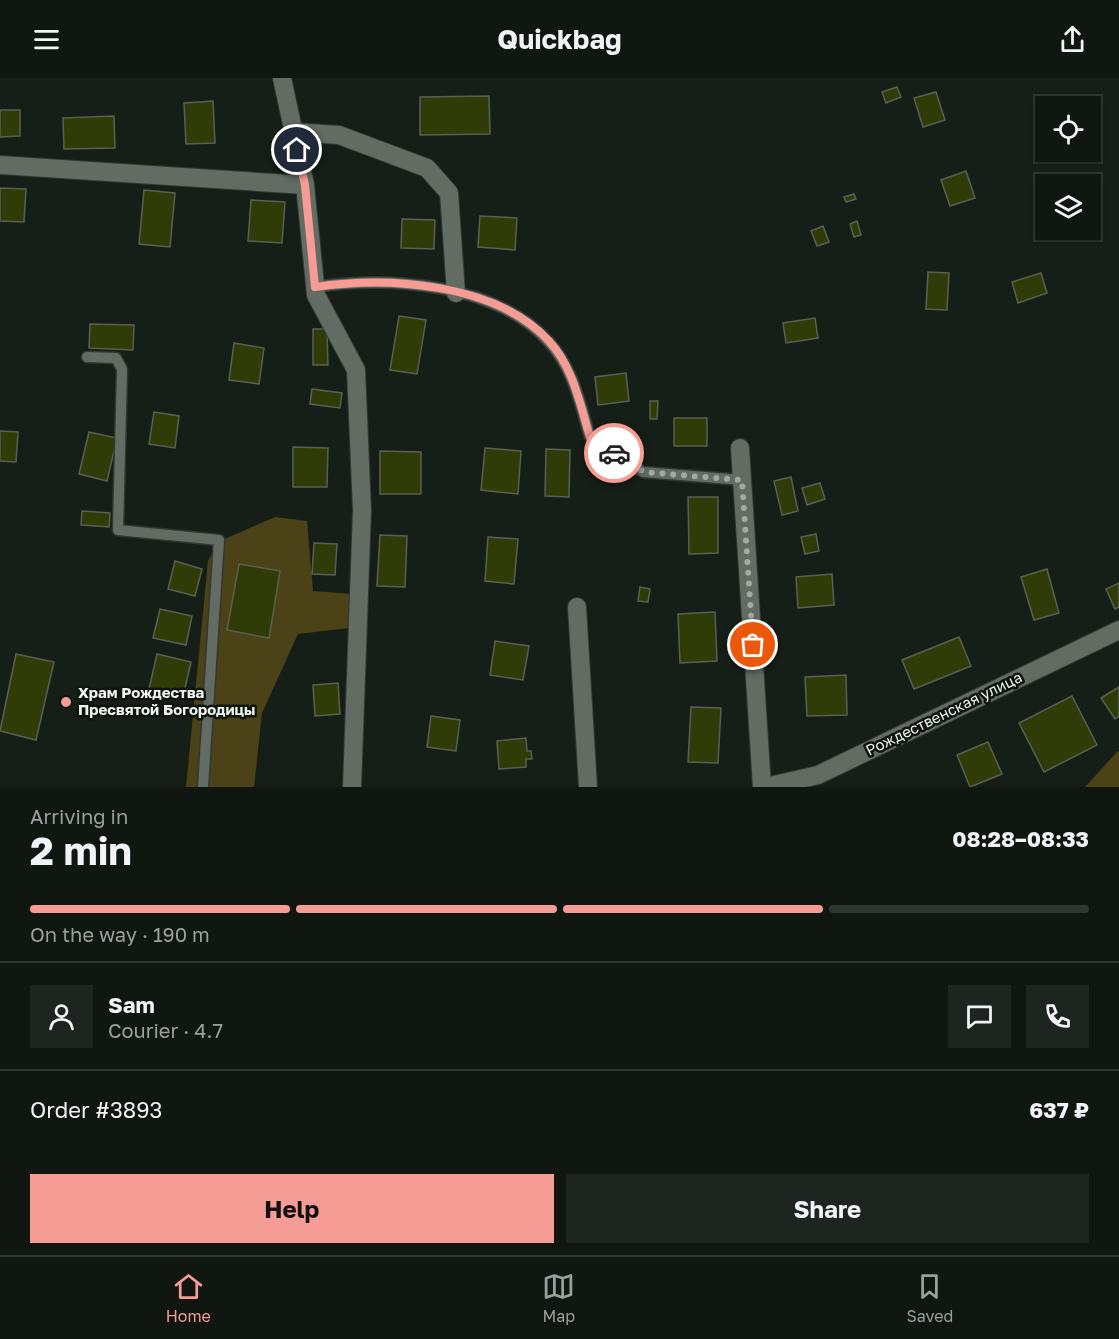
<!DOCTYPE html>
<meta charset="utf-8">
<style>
body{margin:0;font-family:"Golos Text",sans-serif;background:#1e241f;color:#f1f3f6;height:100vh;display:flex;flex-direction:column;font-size:22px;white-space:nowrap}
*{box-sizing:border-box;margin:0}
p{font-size:20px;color:#9c9f9f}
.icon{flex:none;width:33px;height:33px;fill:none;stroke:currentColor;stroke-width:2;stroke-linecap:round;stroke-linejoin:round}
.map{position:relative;height:709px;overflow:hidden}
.drawer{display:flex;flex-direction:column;background:#101711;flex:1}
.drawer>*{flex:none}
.buttons{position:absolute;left:1035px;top:18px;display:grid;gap:12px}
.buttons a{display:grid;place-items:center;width:66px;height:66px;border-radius:0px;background:#101711;box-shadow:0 2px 4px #0004,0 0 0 2px #303631;font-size:30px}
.pin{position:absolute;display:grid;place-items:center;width:51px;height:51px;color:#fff;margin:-26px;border:3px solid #fff;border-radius:50%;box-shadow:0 2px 6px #0007}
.courier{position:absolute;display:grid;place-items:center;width:60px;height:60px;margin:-30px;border:4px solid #f59c94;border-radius:50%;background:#fff;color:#222;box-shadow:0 2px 8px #0007}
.overview em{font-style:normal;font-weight:700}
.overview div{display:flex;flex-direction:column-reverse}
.overview{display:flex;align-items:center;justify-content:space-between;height:102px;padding:0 30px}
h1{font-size:39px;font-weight:700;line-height:45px}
.bar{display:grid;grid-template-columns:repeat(4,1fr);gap:9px 6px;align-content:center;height:72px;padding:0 30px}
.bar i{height:8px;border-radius:4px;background:#303631}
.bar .active{background:#f59c94}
.bar p{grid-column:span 4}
.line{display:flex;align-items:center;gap:15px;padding:0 30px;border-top:2px solid #303631}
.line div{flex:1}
.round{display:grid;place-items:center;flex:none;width:63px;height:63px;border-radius:0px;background:#1e241f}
.primary-button{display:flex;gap:12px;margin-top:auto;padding:12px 30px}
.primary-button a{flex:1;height:69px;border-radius:0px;background:#f59c94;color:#111;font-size:24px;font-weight:700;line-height:69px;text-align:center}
.primary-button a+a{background:#1e241f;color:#f1f3f6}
header{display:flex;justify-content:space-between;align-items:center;height:78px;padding:0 30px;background:#101711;font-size:27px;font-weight:700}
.menu{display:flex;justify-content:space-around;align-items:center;height:84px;border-top:2px solid #303631;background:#101711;font-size:16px;color:#9c9f9f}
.menu a{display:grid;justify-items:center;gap:3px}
.menu .active{color:#f59c94}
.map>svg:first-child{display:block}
</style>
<header><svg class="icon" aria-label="menu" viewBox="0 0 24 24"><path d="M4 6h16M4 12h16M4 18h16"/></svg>Quickbag<svg class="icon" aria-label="share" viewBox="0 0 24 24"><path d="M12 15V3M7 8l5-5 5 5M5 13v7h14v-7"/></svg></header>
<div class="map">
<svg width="1119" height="709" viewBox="0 0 1119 709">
<rect width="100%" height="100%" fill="#161f17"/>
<!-- green -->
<g fill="#4b4317">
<polygon points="275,439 307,443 313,513 351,516 349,550 298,556 262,635 254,709 186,709 208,483 218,464"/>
<polygon points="1119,673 1119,709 1085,709 1117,674"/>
</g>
<!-- building -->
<g fill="#2f3c08" stroke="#5b5f53" stroke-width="1.5">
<polygon points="897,9 901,19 886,25 882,14"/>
<polygon points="936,14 945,42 923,49 914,20"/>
<polygon points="489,18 490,56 420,57 420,19"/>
<polygon points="213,23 215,65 186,66 184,25"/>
<polygon points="0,32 20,32 20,58 0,59"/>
<polygon points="114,38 115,70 64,71 63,40"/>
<polygon points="966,93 975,120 950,128 941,102"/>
<polygon points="0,110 26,111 24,144 0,143"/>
<polygon points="144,112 175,115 170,169 139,166"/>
<polygon points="854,116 856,121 846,124 844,119"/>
<polygon points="251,122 285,124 282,165 248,163"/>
<polygon points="480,138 517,140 515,172 478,169"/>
<polygon points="402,141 435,142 434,171 401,170"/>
<polygon points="857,143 861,157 854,159 850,146"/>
<polygon points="823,148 829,164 817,168 811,153"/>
<polygon points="928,194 949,195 947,232 926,231"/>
<polygon points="1041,195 1047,215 1018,225 1012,204"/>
<polygon points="399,238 426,242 417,296 390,292"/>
<polygon points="815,240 818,260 786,265 783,245"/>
<polygon points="90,246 134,247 133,272 89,270"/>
<polygon points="313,251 327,251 328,287 313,287"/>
<polygon points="234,265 264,270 259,306 229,302"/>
<polygon points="626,295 629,323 598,327 595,299"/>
<polygon points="312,311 342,315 340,330 310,326"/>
<polygon points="650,323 658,323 657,341 650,341"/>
<polygon points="154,334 179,338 175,370 149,366"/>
<rect x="674" y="340" width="33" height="28"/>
<polygon points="0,353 18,354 16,384 0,383"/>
<polygon points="89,354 117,360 107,403 79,396"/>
<polygon points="293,369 328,370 327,409 293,409"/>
<polygon points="485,370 521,373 518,416 481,412"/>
<polygon points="546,371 570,372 569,419 545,418"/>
<polygon points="380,373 421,374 421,416 380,416"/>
<polygon points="791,399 798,433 782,437 774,403"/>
<polygon points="820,405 825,421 807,427 802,410"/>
<polygon points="688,419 718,419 718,475 689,476"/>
<polygon points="82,433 110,435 109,449 81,447"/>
<polygon points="816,456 819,473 805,476 801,459"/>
<polygon points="380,457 407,458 405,509 377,508"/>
<polygon points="488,459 518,461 514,506 485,503"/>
<polygon points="314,465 337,466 335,497 312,496"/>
<polygon points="175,483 202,491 195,518 168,511"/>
<polygon points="239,486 280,493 269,560 227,552"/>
<polygon points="1047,491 1059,535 1034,542 1021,499"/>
<polygon points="832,496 834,527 798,530 796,499"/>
<polygon points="1119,505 1119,529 1115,531 1106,511"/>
<polygon points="640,509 650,511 648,524 638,523"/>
<polygon points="160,531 192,538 186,567 153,560"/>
<polygon points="715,534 717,583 680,585 678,536"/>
<polygon points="959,559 971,588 914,611 902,582"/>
<polygon points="495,563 529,568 523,602 490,597"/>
<polygon points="16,576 54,584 36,662 0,653"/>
<polygon points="157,576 191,584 183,619 149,611"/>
<polygon points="846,597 847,637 807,638 805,599"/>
<polygon points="338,605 340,636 315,638 313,607"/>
<polygon points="1119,609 1119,638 1115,641 1101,620"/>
<polygon points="1072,618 1097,667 1044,694 1019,645"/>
<polygon points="691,629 721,630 718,685 688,684"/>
<polygon points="431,638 460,642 456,673 427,669"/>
<polygon points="526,660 527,673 531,673 532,681 526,681 526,689 499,691 497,663"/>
<polygon points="988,664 1002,696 970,709 957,677"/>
</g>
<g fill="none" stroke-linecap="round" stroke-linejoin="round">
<defs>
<g id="lane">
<path d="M315,209C388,198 495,205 548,263C573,289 580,326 590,359L643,394L742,402"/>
<polyline points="87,279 116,280 122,291 118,452 219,462 203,709"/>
</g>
<g id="street">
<polyline points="282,0 305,107"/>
<polyline points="294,54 339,57 427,90 449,115 456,215"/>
<polyline points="0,87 305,107 316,217 356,292 362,432 352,709"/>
<polyline points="740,370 762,709"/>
<polyline points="577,529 588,709"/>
<polyline points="765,709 818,697 1119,552"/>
</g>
</defs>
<!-- lane casing -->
<use href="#lane" stroke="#323733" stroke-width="13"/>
<!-- street casing -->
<use href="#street" stroke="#323733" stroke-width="20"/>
<!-- lane -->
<use href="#lane" stroke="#626c62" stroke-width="10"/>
<!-- street -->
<use href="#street" stroke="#626c62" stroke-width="18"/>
</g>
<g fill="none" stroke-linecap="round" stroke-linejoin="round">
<!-- done -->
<polyline stroke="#a2a9a3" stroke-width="6" stroke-dasharray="0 10.8" points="614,375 644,394 742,402 753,567"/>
<!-- route -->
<path stroke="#f59c94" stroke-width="8" d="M297,72L305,107L315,209C388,198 496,205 549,263C573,289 580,326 590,359L614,375"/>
</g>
<!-- markers -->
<circle fill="#f59c94" stroke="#0d150e" stroke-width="2" cx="66" cy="624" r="6"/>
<g text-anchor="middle" stroke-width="5" stroke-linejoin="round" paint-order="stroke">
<!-- poi labels -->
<g font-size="15" font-weight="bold" fill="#edf3ee" stroke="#0d150e" text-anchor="start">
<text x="78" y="620">Храм Рождества<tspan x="78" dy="17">Пресвятой Богородицы</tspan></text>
</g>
<!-- street labels -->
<g font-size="15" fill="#edf3ee" stroke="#0d150e">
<text transform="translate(944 636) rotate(-26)" y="5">Рождественская улица</text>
</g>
</g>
</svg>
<div class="buttons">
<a><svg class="icon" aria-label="locate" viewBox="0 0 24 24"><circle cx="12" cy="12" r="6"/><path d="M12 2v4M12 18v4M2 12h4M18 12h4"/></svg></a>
<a><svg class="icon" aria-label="layers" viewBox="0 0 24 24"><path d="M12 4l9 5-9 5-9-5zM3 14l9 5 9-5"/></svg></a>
</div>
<div class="pin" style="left:753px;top:567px;background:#ea580c"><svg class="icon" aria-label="bag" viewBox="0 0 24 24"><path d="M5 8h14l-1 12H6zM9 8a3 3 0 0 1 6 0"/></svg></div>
<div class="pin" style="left:297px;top:72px;background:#1f2937"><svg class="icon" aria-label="home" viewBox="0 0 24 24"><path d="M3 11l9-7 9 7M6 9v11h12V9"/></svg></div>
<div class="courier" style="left:614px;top:375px"><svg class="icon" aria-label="car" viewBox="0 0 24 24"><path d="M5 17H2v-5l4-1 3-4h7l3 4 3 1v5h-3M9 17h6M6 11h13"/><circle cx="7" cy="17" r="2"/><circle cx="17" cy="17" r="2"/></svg></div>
</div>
<section class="drawer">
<div class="overview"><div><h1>2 min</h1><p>Arriving in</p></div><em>08:28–08:33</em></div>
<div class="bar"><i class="active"></i><i class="active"></i><i class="active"></i><i></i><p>On the way · 190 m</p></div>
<div class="line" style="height:108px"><a class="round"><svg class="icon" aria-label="person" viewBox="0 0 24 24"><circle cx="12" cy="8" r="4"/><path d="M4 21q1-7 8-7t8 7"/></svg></a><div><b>Sam</b><p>Courier · 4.7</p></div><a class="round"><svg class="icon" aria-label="chat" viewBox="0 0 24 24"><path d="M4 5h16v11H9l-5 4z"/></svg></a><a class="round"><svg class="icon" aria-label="phone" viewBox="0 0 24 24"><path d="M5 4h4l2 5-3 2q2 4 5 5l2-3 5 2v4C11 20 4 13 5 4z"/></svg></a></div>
<div class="line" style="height:78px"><div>Order #3893</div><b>637 ₽</b></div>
<div class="primary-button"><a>Help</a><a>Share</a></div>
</section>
<nav class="menu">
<a class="active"><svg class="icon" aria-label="home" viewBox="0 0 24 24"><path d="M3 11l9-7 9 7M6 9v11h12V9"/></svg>Home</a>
<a><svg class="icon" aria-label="map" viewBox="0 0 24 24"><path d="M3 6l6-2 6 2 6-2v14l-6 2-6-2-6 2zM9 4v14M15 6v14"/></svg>Map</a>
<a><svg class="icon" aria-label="saved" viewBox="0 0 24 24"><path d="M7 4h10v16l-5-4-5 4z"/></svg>Saved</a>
</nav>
